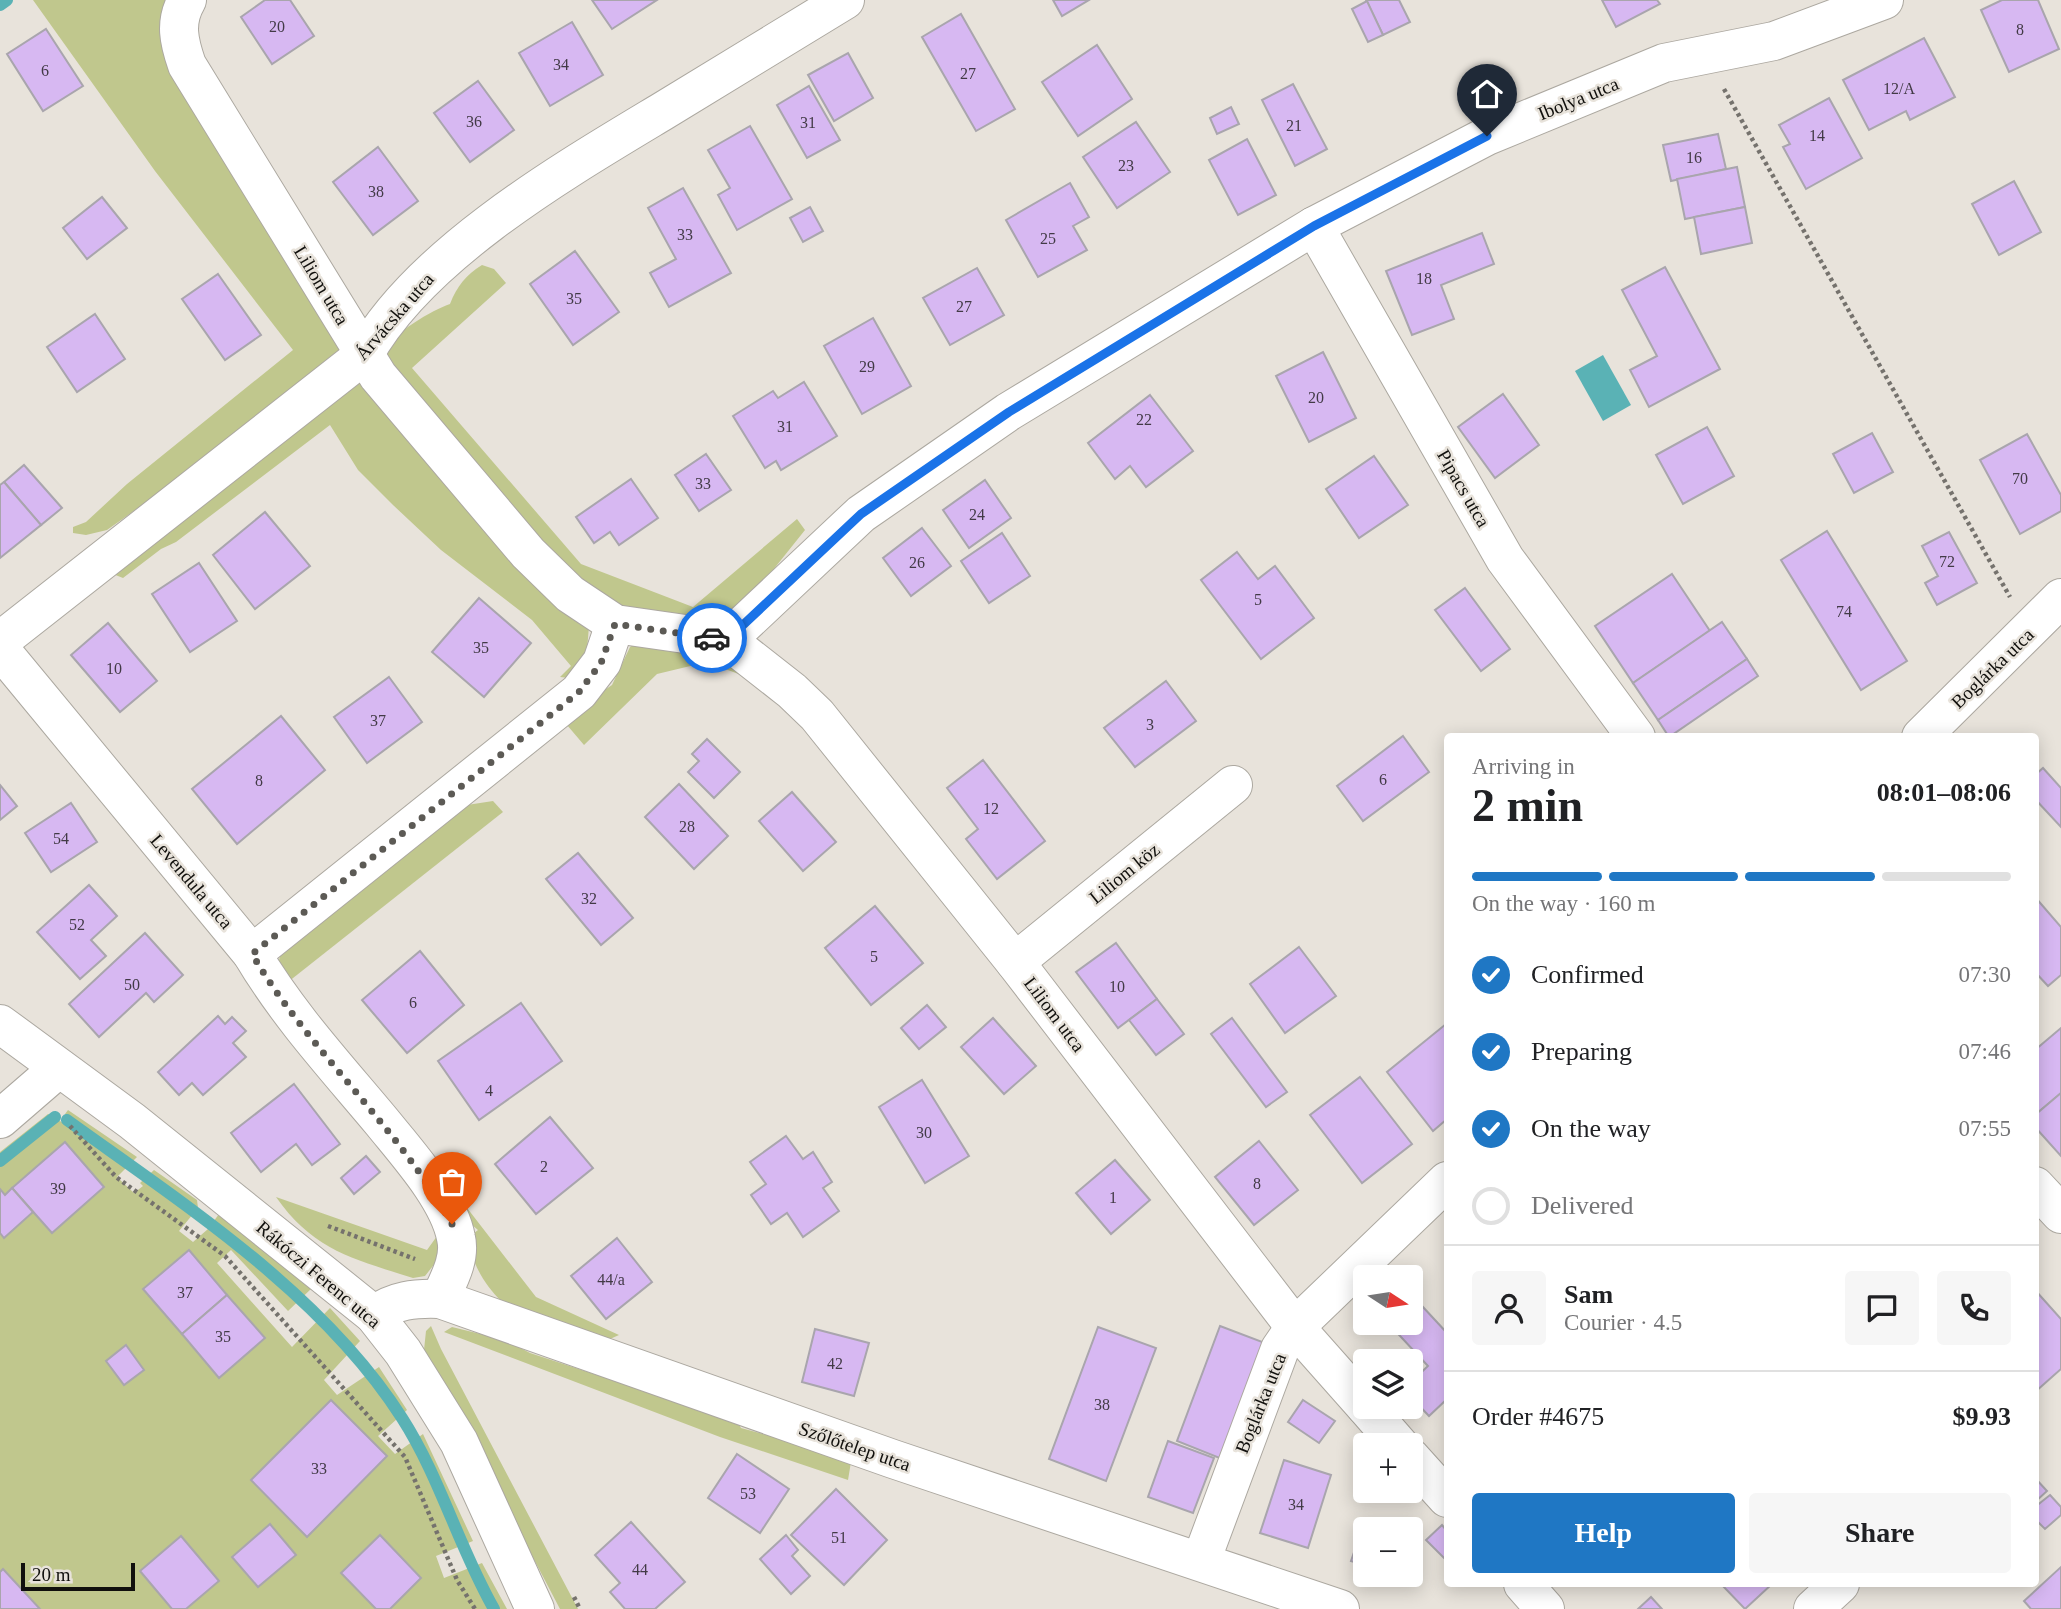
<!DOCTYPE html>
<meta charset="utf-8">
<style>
body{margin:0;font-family:"Times New Roman",serif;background:#f6f6f6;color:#202124;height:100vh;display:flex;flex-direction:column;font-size:26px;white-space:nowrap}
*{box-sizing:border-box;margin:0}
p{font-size:23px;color:#757577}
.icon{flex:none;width:38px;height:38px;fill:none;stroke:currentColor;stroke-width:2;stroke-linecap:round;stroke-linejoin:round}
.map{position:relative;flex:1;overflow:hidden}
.drawer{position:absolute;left:1444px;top:733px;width:595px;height:854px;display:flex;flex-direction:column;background:#fff;border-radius:7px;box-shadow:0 4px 18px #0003}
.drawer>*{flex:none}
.needle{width:46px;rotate:102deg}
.controls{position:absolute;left:1353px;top:1265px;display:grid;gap:14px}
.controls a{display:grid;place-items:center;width:70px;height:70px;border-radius:7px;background:#fff;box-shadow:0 4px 18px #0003;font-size:35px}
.scale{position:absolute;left:21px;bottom:18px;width:114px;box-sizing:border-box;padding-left:7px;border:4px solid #11100d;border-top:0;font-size:19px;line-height:24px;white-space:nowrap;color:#11100d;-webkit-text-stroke:5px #e8e3db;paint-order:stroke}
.pin{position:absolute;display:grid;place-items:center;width:60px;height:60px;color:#fff;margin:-72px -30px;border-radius:50% 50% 50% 0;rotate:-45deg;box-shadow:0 0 7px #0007}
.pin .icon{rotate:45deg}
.courier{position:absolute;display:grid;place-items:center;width:70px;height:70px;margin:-35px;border:5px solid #1a73e8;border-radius:50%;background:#fff;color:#222;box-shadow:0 2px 9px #0007}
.headline em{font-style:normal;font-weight:600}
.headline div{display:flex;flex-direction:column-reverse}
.headline{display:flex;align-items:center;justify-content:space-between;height:119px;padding:0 28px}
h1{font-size:46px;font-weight:600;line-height:52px}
.bar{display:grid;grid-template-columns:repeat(4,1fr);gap:10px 7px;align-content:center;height:84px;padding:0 28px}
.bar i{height:9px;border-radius:5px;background:#e0e0e0}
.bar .on{background:#1f77c4}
.bar p{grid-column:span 4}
.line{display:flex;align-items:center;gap:18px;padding:0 28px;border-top:2px solid #e0e0e0}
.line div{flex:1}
.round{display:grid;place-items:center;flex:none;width:74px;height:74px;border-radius:7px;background:#f6f6f6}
ol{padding:0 28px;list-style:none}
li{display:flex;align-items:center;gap:21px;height:77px}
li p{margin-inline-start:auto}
li .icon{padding:7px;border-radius:50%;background:#1f77c4;color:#fff;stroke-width:4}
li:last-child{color:#757577}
li i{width:38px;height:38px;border:4px solid #e0e0e0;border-radius:50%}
.cta{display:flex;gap:14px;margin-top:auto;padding:14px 28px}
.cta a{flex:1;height:80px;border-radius:7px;background:#1f77c4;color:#fff;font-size:28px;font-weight:600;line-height:80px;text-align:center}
.cta a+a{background:#f6f6f6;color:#202124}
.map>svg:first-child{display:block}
</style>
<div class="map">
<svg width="2061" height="1609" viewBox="0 0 2061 1609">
<rect width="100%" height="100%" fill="#e8e3db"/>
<!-- green -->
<g fill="#c0c78d">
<polygon points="33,0 177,0 169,11 354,355 107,530 86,535 73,533 73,527 86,522 127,484 293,350 155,171"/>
<path d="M482,265L494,269L506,283L412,368L581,564L693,607L797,519L805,530L753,595L727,620L701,625L607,602L564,569L385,369C385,364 384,356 386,352C391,333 433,310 450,304C457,286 466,275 482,265Z"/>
<polygon points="362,382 589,626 587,650 569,678 560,677 571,666 532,620 441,550 393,505 358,470 330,425 176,542 161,549 123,578 108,572 339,390"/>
<polygon points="640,641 712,648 762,683 707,662 657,674 584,745 567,725 593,698 612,685 630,647"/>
<polygon points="493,801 503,812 288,982 278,967 280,955 467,805"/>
<polygon points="68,1110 137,1157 117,1177 134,1193 143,1186 140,1183 154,1170 197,1200 198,1208 179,1231 193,1242 208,1229 219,1214 312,1288 288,1311 231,1250 217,1263 292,1347 330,1308 360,1341 324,1380 337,1395 379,1367 407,1410 378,1436 395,1454 423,1434 473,1541 436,1556 444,1578 482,1563 507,1609 0,1609 0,1152 48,1114 65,1124 65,1114"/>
<path d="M447,1182L536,1297L619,1335L610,1339L501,1301C484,1284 470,1261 469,1237L478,1230L472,1225Z"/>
<path d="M276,1197L427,1250L445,1225L436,1262L425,1276L413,1278C354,1259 314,1251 276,1197Z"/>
<polygon points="431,1326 441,1349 578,1609 560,1609 424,1350 426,1331"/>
<polygon points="452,1327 505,1340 530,1353 737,1421 741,1428 839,1455 851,1462 848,1480 720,1437 444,1332"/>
</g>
<!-- water -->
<polygon fill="#5ab2b5" points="1603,355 1631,405 1603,421 1575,371"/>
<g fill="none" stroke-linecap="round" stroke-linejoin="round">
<!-- stream -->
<g stroke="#5ab2b5" stroke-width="12">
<polyline points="0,5 7,0"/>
<path d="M67,1120C185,1205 323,1294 402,1418C440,1477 459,1548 494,1609"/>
<polyline points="0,1161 55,1117"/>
</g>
</g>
<!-- building -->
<g fill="#d7b8f2" stroke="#a9a5ad" stroke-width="2">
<polygon points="265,0 290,0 314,36 272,64 241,17"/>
<polygon points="592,0 657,0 612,29"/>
<polygon points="1053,0 1089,0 1062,16"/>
<polygon points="1399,0 1410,22 1383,35 1366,0"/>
<polygon points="1602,0 1657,0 1660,4 1616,27"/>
<polygon points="2002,0 2038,0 2059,49 2009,72 1981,10"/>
<polygon points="1367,1 1383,35 1368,42 1352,9"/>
<polygon points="961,14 1015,109 976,131 922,37"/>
<polygon points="572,22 603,75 550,106 519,53"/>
<polygon points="46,29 83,86 43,111 7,54"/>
<polygon points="1924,38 1955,97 1910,120 1906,111 1869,130 1843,80"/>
<polygon points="1097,45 1132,99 1078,136 1042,82"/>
<polygon points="848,53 873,98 834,121 808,75"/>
<polygon points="478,81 514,130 470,162 434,113"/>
<polygon points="1293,84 1327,149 1295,166 1262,100"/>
<polygon points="809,86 840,140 807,158 777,105"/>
<polygon points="1829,98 1862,158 1806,189 1783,147 1790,144 1779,125"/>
<polygon points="1231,107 1239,124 1217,134 1210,118"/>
<polygon points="1136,122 1170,172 1117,208 1083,157"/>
<polygon points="750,126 792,199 737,230 718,195 730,188 708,150"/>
<polygon points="1718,134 1726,169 1671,181 1663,145"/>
<polygon points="1247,139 1276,195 1238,215 1209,160"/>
<polygon points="378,147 418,201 373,235 333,182"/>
<polygon points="1737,167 1745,207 1685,219 1677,179"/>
<polygon points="2014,181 2041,232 1999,255 1972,204"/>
<polygon points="1070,183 1089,217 1073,226 1087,250 1038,277 1006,220"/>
<polygon points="683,188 731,273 669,307 650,273 676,259 648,208"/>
<polygon points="102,197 127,228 87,259 63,228"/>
<polygon points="810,207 823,231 803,242 790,218"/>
<polygon points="1745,207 1752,243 1701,254 1694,217"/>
<polygon points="1482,233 1494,264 1441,285 1454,319 1412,335 1386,271"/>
<polygon points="575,251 619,312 573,345 530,284"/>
<polygon points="1665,267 1720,369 1649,407 1630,370 1657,356 1622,290"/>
<polygon points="977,268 1004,315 950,345 923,298"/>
<polygon points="218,274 261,335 225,360 182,299"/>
<polygon points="95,314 125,359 77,392 47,347"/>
<polygon points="873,318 911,386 862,414 824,346"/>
<polygon points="1323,352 1356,418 1309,442 1276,376"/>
<polygon points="804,382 837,436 781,470 776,461 765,468 733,416 773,391 778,398"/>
<polygon points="1503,394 1539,445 1495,478 1458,427"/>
<polygon points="1150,395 1193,451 1146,487 1130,466 1115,479 1088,443"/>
<polygon points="1707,427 1734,476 1683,504 1656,455"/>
<polygon points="1872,433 1893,472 1854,493 1833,454"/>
<polygon points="2027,434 2061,495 2061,511 2020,534 1980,460"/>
<polygon points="706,454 731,490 699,511 675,475"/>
<polygon points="1374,456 1408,505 1359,538 1326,489"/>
<polygon points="24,465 62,508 41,525 4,482"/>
<polygon points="631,479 658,518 619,545 610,532 594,543 576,517"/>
<polygon points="985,480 1011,518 969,548 943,510"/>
<polygon points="4,482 41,525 0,558 0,485"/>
<polygon points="265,512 310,566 255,609 213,555"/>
<polygon points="922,528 951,566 911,596 883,558"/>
<polygon points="1827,531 1907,661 1861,690 1781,560"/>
<polygon points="1949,532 1977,583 1937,605 1925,583 1938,576 1922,546"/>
<polygon points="1002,533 1030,576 989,603 961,561"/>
<polygon points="1237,552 1258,579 1275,566 1314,618 1261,659 1201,580"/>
<polygon points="199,563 237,621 190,652 152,594"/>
<polygon points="1672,574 1710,631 1633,683 1595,626"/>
<polygon points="1465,588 1510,649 1481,671 1435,610"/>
<polygon points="479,598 531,643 484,697 432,652"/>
<polygon points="1722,622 1747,659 1658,720 1633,683"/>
<polygon points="108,623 157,681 120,712 71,655"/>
<polygon points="1747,659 1758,676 1669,737 1658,720"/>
<polygon points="389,677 422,722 367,763 334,717"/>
<polygon points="1166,681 1196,721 1135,767 1104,728"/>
<polygon points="281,716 325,770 237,844 192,789"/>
<polygon points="1403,736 1429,772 1363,821 1337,786"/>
<polygon points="707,739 740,772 714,798 688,772 699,761 692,754"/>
<polygon points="983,760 1045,841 997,879 966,839 978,829 947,788"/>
<polygon points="2043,768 2061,788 2061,827 2035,799 2035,775"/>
<polygon points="679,784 728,836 694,869 645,817"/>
<polygon points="0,785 17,806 0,820"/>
<polygon points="792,792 836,842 803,871 759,821"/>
<polygon points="71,803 97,842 51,872 25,833"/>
<polygon points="578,853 633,918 601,945 546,879"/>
<polygon points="89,885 117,916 91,940 106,956 80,979 37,932"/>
<polygon points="2035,897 2061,927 2061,975 2048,986 2035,972"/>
<polygon points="875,906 923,963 871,1005 825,948"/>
<polygon points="145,933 183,975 154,1002 146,993 99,1037 69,1004"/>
<polygon points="1116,943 1157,999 1118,1028 1076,972"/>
<polygon points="1299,947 1336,996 1285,1033 1250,984"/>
<polygon points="420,951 464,1005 407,1053 362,1000"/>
<polygon points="1157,999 1184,1034 1156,1055 1129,1020"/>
<polygon points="521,1003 562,1061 479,1120 438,1061"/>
<polygon points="927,1005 946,1027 919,1049 901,1028"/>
<polygon points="218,1016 225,1024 232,1017 246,1031 233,1043 246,1057 203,1095 192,1083 179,1095 158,1072"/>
<polygon points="993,1018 1036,1066 1004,1094 961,1047"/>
<polygon points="1232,1018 1287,1092 1266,1107 1211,1034"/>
<polygon points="1446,1024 1447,1119 1433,1131 1387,1072"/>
<polygon points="2061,1028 2061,1093 2035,1115 2035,1050"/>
<polygon points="1360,1077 1412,1144 1362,1183 1310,1115"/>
<polygon points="922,1080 969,1156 925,1183 879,1107"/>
<polygon points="294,1084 340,1144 312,1165 296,1144 261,1172 231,1133"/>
<polygon points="2061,1093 2061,1156 2035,1127 2035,1115"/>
<polygon points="550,1117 593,1168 536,1214 495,1164"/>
<polygon points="786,1136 803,1159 813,1152 832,1182 823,1188 839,1211 803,1237 787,1213 771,1224 751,1195 766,1184 750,1162"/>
<polygon points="1259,1141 1298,1190 1254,1225 1215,1177"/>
<polygon points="65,1142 104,1187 52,1233 12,1188"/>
<polygon points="366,1156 380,1172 354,1194 341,1178"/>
<polygon points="1115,1160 1150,1200 1111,1234 1076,1193"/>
<polygon points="12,1188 33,1212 4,1238 0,1233 0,1189 5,1195"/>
<polygon points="617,1238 652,1282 606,1319 571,1276"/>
<polygon points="189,1250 227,1295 182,1334 143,1289"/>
<polygon points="2035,1290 2061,1319 2061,1369 2035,1392"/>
<polygon points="1410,1293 1447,1333 1447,1399 1429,1416 1410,1396 1410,1383 1428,1366 1388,1323 1410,1323"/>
<polygon points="227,1295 265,1338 219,1378 182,1334"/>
<polygon points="1220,1326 1265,1343 1222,1459 1177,1441"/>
<polygon points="1098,1327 1156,1348 1106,1481 1049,1459"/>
<polygon points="815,1329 869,1343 854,1396 802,1382"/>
<polygon points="126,1345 144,1370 124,1385 106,1361"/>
<polygon points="331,1400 387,1456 307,1537 251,1480"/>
<polygon points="1303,1400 1335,1421 1319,1443 1288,1422"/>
<polygon points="1168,1441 1214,1458 1193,1513 1148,1497"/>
<polygon points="737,1454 789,1489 760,1533 708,1498"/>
<polygon points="1284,1460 1331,1475 1308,1548 1260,1533"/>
<polygon points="2035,1478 2047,1491 2035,1502"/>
<polygon points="836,1489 887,1540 844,1585 791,1535"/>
<polygon points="2050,1495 2061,1507 2061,1515 2045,1529 2035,1519 2035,1507"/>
<polygon points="631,1522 685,1582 655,1609 625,1609 610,1592 620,1583 595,1555"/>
<polygon points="1364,1523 1383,1530 1365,1530 1365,1565 1351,1561"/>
<polygon points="270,1524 296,1555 258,1587 232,1557"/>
<polygon points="1442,1525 1447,1531 1446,1560 1426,1540"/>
<polygon points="380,1535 421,1578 390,1609 376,1609 341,1573"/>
<polygon points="786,1535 798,1550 792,1556 810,1576 791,1594 760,1559"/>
<polygon points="181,1536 219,1581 186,1609 172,1609 140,1571"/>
<polygon points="2061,1567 2061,1609 2031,1609 2024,1601"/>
<polygon points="3,1569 40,1609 0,1609 0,1572"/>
<polygon points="1721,1584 1772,1584 1745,1609"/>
<polygon points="1651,1597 1662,1609 1638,1609"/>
</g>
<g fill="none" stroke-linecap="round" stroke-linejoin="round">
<defs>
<g id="minor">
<path d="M187,0C174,22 179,42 187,65L378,376L528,553L570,594L615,624L727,640L792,691L817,715L1015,962L1295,1327L1365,1406"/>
<polyline points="1314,226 1505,559 1636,737"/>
<polyline points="727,640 861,514 1008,412 1314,226 1487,136 1664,63 1774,41 1884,0"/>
<path d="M0,641L364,355C420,254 565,170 663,111C724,74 784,37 845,0"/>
<path d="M0,649L252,954C288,1015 337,1068 382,1122C407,1153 449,1199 456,1238C461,1259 448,1281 440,1299"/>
<polyline points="1921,737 2061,598"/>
<polyline points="252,954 579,692 602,662 615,624"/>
<polyline points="1015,962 1233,785"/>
<polyline points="2035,1186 2061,1214"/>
<path d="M374,1315C394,1300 415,1298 440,1299L893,1459L1340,1609"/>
<polyline points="1366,1407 1400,1446"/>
<polyline points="1410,1457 1447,1498"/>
<polyline points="1201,1561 1280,1349 1295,1327 1447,1181"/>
<polyline points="1523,1584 1545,1609"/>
<polyline points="1813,1609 1840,1584"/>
</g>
<g id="tertiary">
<polyline points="0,1024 132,1121 374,1315 403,1352 459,1442 535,1609"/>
<polyline points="0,1119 59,1068"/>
</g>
</defs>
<!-- minor casing -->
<use href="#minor" stroke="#aca8a0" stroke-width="40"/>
<!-- tertiary casing -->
<use href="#tertiary" stroke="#aca8a0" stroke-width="40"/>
<!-- path -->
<g stroke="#75726d" stroke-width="4.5" stroke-dasharray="3.5 3.5" stroke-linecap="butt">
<polyline points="1724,89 2010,597"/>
<polyline points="70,1126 116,1177 225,1256 405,1457 457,1580 475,1609"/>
<polyline points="328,1226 415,1259"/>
<polyline points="574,1597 580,1609"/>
</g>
<!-- minor -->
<use href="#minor" stroke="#fff" stroke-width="38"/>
<!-- tertiary -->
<use href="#tertiary" stroke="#fff" stroke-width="38"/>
</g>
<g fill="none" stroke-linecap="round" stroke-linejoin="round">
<!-- done -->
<path stroke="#5c5a55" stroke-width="7" stroke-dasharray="0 12.6" d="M452,1224C397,1125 309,1051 252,954L579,692L601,663L615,624L712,638"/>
<!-- route -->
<polyline stroke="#1a73e8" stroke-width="9" points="712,638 727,640 861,514 1009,412 1314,226 1487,136"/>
</g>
<g text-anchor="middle" stroke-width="5" stroke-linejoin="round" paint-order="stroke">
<!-- number labels -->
<g font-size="16" fill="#423a46">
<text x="277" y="32">20</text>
<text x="2020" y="35">8</text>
<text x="561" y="70">34</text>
<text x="45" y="76">6</text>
<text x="968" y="79">27</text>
<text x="1899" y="94">12/A</text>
<text x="474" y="127">36</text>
<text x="808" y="128">31</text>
<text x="1294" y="131">21</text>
<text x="1817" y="141">14</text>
<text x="1694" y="163">16</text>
<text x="1126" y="171">23</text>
<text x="376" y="197">38</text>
<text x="685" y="240">33</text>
<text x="1048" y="244">25</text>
<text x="1424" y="284">18</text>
<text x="574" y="304">35</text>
<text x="964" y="312">27</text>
<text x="867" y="372">29</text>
<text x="1316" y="403">20</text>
<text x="1144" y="425">22</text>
<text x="785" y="432">31</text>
<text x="2020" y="484">70</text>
<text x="703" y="489">33</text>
<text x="977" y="520">24</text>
<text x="1947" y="567">72</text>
<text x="917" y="568">26</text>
<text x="1258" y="605">5</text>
<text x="1844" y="617">74</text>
<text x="481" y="653">35</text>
<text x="114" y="674">10</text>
<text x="378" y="726">37</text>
<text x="1150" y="730">3</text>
<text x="1383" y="785">6</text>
<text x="259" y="786">8</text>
<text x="991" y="814">12</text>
<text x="687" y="832">28</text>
<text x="61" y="844">54</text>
<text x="589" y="904">32</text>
<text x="77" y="930">52</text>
<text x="874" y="962">5</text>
<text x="132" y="990">50</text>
<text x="1117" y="992">10</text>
<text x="413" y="1008">6</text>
<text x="489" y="1096">4</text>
<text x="924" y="1138">30</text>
<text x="544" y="1172">2</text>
<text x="1257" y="1189">8</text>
<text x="58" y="1194">39</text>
<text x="1113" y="1203">1</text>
<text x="611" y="1285">44/a</text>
<text x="185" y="1298">37</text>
<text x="223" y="1342">35</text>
<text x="835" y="1369">42</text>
<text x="1102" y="1410">38</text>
<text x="319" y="1474">33</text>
<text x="748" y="1499">53</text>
<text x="1296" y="1510">34</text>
<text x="839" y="1543">51</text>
<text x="640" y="1575">44</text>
</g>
<!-- street labels -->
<g font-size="19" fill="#11100d" stroke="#e8e3db">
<text transform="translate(1578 98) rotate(-22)" y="7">Ibolya utca</text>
<text transform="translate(322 285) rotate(59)" y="7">Liliom utca</text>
<text transform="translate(394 316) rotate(-49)" y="7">Árvácska utca</text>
<text transform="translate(1464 488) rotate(60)" y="7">Pipacs utca</text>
<text transform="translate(1992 668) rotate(-44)" y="7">Boglárka utca</text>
<text transform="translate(1124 873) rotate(-39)" y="7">Liliom köz</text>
<text transform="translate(192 881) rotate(50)" y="7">Levendula utca</text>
<text transform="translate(1055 1014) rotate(53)" y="7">Liliom utca</text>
<text transform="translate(319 1274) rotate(40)" y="7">Rákóczi Ferenc utca</text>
<text transform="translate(1260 1403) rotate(-68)" y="7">Boglárka utca</text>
<text transform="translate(855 1446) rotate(19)" y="7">Szőlőtelep utca</text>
</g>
</g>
</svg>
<div class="controls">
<a><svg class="needle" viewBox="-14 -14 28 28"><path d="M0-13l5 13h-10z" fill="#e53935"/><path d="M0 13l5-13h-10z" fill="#757577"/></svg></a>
<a><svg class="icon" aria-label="layers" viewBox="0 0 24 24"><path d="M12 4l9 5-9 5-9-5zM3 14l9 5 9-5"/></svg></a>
<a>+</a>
<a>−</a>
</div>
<div class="scale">20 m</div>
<div class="pin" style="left:452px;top:1224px;background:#ea580c"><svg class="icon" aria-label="bag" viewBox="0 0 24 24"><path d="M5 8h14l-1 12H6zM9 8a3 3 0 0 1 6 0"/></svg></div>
<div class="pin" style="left:1487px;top:136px;background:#1f2937"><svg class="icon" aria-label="home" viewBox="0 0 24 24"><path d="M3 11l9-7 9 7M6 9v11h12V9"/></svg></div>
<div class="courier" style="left:712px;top:638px"><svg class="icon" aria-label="car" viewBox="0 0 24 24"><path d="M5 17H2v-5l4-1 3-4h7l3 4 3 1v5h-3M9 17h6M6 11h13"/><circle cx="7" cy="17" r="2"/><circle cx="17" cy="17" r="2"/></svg></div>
<section class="drawer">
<div class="headline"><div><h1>2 min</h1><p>Arriving in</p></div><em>08:01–08:06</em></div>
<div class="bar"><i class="on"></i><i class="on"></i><i class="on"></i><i></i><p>On the way · 160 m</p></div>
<ol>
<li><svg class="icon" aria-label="check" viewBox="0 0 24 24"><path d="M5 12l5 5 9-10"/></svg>Confirmed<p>07:30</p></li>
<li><svg class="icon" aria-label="check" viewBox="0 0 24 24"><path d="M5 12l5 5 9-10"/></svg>Preparing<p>07:46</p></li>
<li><svg class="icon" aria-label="check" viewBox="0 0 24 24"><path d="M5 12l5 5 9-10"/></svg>On the way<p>07:55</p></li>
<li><i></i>Delivered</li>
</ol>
<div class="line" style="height:126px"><a class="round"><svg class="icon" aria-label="person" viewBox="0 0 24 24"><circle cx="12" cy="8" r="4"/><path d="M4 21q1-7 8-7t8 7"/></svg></a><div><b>Sam</b><p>Courier · 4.5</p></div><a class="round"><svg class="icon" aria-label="chat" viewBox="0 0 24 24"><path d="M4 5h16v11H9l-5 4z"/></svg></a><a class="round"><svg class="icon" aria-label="phone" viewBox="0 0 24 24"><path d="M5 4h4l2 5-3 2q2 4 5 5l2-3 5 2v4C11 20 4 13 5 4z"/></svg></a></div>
<div class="line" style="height:91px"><div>Order #4675</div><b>$9.93</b></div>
<div class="cta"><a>Help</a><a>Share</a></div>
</section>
</div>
